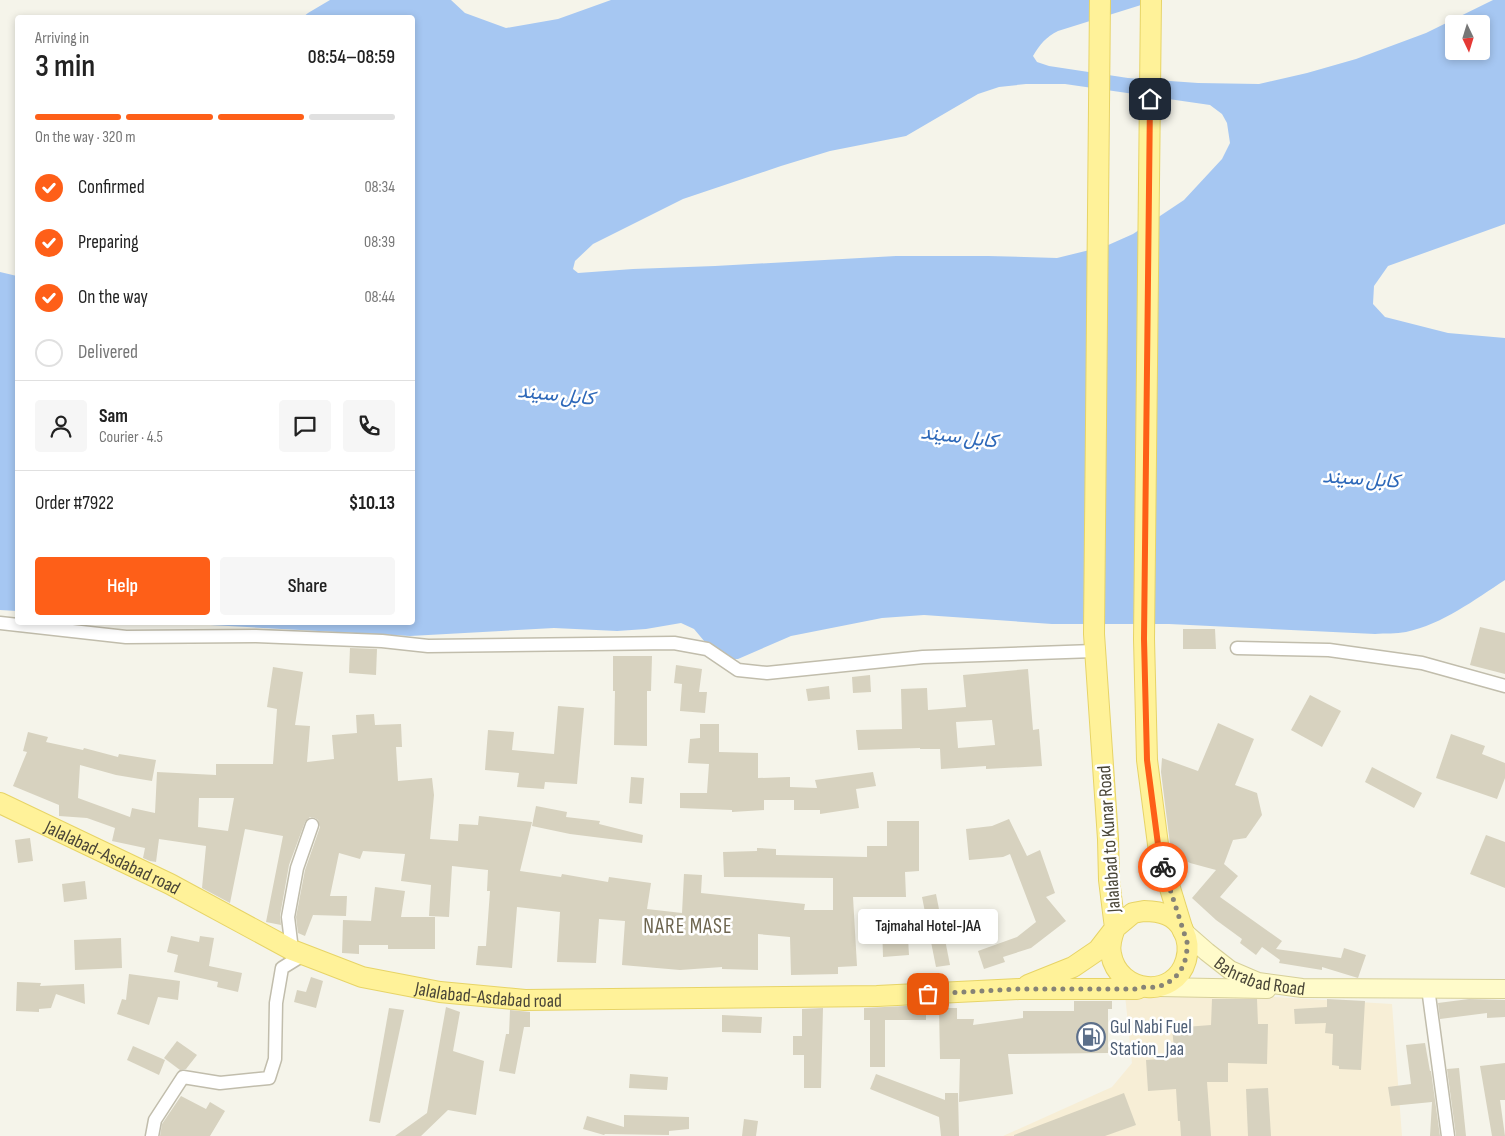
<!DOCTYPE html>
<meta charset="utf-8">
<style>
body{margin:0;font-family:"Sofia Sans Condensed",Vazirmatn,sans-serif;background:#f6f6f6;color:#222;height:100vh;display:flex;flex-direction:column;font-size:19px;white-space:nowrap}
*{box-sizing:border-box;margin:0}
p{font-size:16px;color:#767676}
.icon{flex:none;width:28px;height:28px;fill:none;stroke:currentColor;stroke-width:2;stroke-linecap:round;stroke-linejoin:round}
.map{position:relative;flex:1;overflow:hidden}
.panel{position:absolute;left:15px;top:15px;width:400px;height:610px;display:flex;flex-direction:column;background:#fff;border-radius:5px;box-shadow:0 2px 8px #0003}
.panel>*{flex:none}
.needle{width:32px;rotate:176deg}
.tools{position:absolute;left:1445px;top:15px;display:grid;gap:10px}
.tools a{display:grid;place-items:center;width:45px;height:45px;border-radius:5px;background:#fff;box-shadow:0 2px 8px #0003;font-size:25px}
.pin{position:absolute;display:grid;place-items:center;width:42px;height:42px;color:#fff;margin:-21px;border-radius:10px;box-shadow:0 2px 8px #0006}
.courier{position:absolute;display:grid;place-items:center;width:50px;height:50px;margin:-25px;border:4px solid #fe5f18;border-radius:50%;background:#fff;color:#222;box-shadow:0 1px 6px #0007}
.bubble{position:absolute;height:35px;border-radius:5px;background:#fff;box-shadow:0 2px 8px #0003;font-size:16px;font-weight:600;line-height:35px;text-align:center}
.overview em{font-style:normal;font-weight:600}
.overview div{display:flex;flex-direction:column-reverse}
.overview{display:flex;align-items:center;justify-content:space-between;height:85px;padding:0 20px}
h1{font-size:32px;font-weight:600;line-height:38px}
.bar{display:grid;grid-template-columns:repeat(4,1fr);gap:8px 5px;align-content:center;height:60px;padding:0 20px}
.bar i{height:6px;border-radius:4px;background:#e0e0e0}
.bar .on{background:#fe5f18}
.bar p{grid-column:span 4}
.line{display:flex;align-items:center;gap:12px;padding:0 20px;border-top:1px solid #e0e0e0}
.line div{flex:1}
.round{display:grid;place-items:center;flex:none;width:52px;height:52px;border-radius:5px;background:#f6f6f6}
ol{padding:0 20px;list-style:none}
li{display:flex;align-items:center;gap:15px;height:55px}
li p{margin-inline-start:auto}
li .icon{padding:5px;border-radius:50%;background:#fe5f18;color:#fff;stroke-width:4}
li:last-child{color:#767676}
li i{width:28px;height:28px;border:2px solid #e0e0e0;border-radius:50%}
.action{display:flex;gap:10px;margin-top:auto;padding:10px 20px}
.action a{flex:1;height:58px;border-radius:5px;background:#fe5f18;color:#fff;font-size:20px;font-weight:600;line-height:58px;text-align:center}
.action a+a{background:#f6f6f6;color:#222}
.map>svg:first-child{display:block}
</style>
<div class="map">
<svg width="1505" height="1136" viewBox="0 0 1505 1136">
<rect width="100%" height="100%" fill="#f5f4ea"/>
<!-- commercial -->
<polygon fill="#f7eed6" points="1226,994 1392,1004 1402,1136 1003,1136 1112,1087 1132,1063 1125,995"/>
<!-- water -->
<g fill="#a6c7f2" fill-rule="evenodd">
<path d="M330,0H451L465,13L506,28L558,19L611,0H1157L1058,31C1046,37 1040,44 1033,56L1037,62L1049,66L1128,78L1198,83L1259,84L1307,73L1356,59L1426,33L1493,0H1505V224L1388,266L1374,286L1373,304L1385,317L1448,333L1505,338V580C1474,600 1443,624 1406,632C1396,634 1385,633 1375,634L1169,624H1052L924,615L882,618L791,636L738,659H730L724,657L705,642L694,629L681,623L646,629L617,631L554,628L410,636L174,623L412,622V18L303,17L308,13ZM1454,24H1481V51H1454ZM1026,84H1065L1210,105L1222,114L1227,123L1230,143L1222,159L1184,200L1133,234L1106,246L1057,258L988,256H896L715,266L633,269L578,273L573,269L575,261L593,244L683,199L781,166L830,151L906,136L978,94L999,87Z"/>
<polygon points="0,272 17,276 17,611 0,610"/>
</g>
<!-- building -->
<g fill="#d7d2bf" fill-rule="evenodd">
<polygon points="1480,627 1505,633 1505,674 1470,665"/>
<polygon points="1183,629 1215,629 1216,649 1183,649"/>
<polygon points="350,648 377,649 376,675 349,673"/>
<polygon points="613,656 652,656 651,691 647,691 647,746 614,745 615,691 613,691"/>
<polygon points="676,665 702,669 699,692 707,692 705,713 680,711 682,684 674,683"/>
<path d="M273,667L303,672L295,725L310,726L307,762L334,759L332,735L357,733L356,715L374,714L375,725L401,724L402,747H396L398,781L432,778L434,795L430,839L458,841L459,824L478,825L479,816L532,822L520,871L561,877L562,874L608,882L609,877L651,883L647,909L682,913L684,874L702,875L701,893L805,904L804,910H833V878L724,877L723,852L757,851V848L776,849V855L867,857V846H887V821H919V871L905,872L906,897H853L857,966L838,967V974L791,975L790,937L758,934V970L722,969V967L680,970L622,965L625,921L599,919L596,963L557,962L560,912L517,907L512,968L476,965L478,946H486L490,891H487L488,870L452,866L449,917L429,916L431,885L401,881L405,854L363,851L360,859L339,853L330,896H347L346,916L313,915L305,936L298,933L296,917L305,870L320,827L318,820L315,818L310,817L305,822L289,865L280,916L281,925L266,922L283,836L245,829L230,903L202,888L206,846L159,839L156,862L150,861L143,858L145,848L112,841L115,828L87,818L59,816V805L13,786L27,752L23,751L28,732L48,737L46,742L83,750L84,748L118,757L119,754L156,760L152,781L116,775L80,765L78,798L130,817L132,808L155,813L157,772L216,775V764H273L277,709L267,707ZM199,798H234L228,831L198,827Z"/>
<path d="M1028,669L1033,730L1039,729L1042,766L986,769V766L941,769L940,749H920V748L858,750L856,730L902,729L901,689L927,688L928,710L966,707L963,675ZM992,720L995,745L958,748L956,722Z"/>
<polygon points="870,675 871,692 853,693 852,677"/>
<polygon points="829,686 830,699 808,701 806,689"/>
<polygon points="1310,695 1341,711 1322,747 1291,730"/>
<polygon points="558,706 584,708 577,784 545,782 544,789 517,787 519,773 485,770 488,730 514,732 512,750 554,754"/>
<polygon points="1218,723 1254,739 1235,785 1257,793 1262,815 1246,838 1233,840 1224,864 1238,876 1220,897 1282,941 1276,949 1341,958 1344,948 1366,955 1358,978 1322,967 1322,970 1279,963 1280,960 1262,947 1256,955 1240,943 1242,939 1216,920 1192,898 1216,870 1190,863 1171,852 1161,772 1162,758 1198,771"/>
<polygon points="700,724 719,724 719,752 758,753 758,778 790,777 790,787 817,788 815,780 873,772 876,786 856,789 859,808 820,814 820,810 794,810 794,800 764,800 764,810 732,812 732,810 680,808 680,793 707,793 709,764 688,763 690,739 700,738"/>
<polygon points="1451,734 1485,746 1482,754 1505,763 1505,778 1497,799 1436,778"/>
<polygon points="1372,767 1422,793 1414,808 1365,782"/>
<polygon points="631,777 644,778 642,804 629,803"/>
<polygon points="536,806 567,812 566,817 600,821 599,824 643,835 642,843 570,834 532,826"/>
<polygon points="1009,819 1027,856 1040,850 1055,893 1046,897 1066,921 1031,948 1003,957 1005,962 984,969 978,951 1017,937 1036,922 1010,854 1003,857 969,860 966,829 992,826"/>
<polygon points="1486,835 1505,842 1505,888 1470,874"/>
<polygon points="30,838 33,861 18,863 15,840"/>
<polygon points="85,881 87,899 64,902 62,884"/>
<polygon points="375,887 405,891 401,917 435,917 435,949 388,949 388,945 359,945 359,954 342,953 343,920 371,921"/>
<polygon points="936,894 950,965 936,967 922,897"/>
<polygon points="907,921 909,955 883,957 882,923"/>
<polygon points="171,936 199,942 200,936 214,938 209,966 242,973 238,992 217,987 218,982 174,972 178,955 167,952"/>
<polygon points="121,938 122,968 75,970 74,940"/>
<polygon points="129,974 180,981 178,1000 158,997 149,1025 117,1014 122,999 126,1000"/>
<polygon points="311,977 323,981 316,1008 294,1002 297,990 306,992"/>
<polygon points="17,982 41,983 40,986 84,984 85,1004 56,994 51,1008 39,1009 39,1012 16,1011"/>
<polygon points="1212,999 1257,999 1258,1024 1268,1024 1267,1064 1228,1063 1228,1082 1207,1082 1211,1136 1181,1136 1180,1121 1178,1121 1176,1089 1148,1091 1146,1060 1175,1058 1172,1028 1211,1025"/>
<polygon points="1327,999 1365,1001 1361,1070 1339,1069 1339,1066 1332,1065 1333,1034 1325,1033 1326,1023 1295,1024 1294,1009 1327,1007"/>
<polygon points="1469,999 1505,1000 1505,1017 1487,1018 1487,1013 1440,1019 1438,1003"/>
<polygon points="1074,1001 1112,1001 1112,1009 1108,1009 1108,1053 1008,1054 1013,1094 959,1102 960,1059 940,1059 939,1008 957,1008 957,1019 974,1019 973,1025 1023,1018 1023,1011 1074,1011"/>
<polygon points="926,1005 926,1020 885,1020 885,1067 870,1067 870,1020 864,1020 864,1008"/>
<polygon points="446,1007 460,1012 453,1051 484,1061 476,1115 448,1110 421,1136 395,1136 427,1113"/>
<polygon points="389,1008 404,1010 380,1123 369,1121"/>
<polygon points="823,1008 821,1088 804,1088 804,1055 793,1055 793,1036 802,1036 802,1009"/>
<polygon points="510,1010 530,1012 530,1027 524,1027 515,1074 499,1071 506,1034 509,1034"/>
<polygon points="722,1015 762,1017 761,1033 722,1032"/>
<polygon points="177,1041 197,1055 186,1069 180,1070 164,1058"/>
<polygon points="1425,1043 1430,1071 1431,1071 1440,1136 1430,1136 1432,1102 1391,1106 1388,1087 1411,1084 1406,1045"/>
<polygon points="133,1046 165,1060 159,1075 127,1060"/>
<polygon points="1505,1063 1505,1100 1500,1100 1505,1136 1492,1136 1480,1066"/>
<polygon points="1459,1068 1466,1136 1456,1136 1447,1069"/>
<polygon points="630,1074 668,1077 667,1090 629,1088"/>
<polygon points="876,1074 945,1100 945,1093 958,1093 959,1136 941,1136 939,1117 870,1089"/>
<polygon points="1268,1088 1271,1136 1248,1136 1246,1089"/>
<polygon points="1124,1093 1136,1125 1105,1136 1014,1136 1014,1135"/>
<polygon points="181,1096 206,1109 210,1102 225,1111 210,1136 160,1136 162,1124"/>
<polygon points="624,1115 689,1117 689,1129 669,1131 669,1135 605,1134 604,1135 583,1129 587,1116 624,1127"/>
<polygon points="744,1119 758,1121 756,1136 742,1136"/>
</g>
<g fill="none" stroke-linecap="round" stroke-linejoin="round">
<defs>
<g id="minor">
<polyline points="0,623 126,637 256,636 382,641 428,646 674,643 707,649 738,670 767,673 923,657 1094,651"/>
<polyline points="1237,648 1329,650 1422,663 1505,686"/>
<polyline points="292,950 288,917 297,868 312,825"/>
<polyline points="1428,988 1448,1136"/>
<polyline points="152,1136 155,1120 183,1077 220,1083 269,1078 275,1059 276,1003 282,968 303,955"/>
</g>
<g id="secondary">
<path id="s1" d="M1183,931L1207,952L1230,970L1258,982L1302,988L1505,989"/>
<polyline points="1158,987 1267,989"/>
</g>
<g id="primary">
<polyline points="1151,0 1144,639 1147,760 1159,852 1183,931"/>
<path id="s2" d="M0,803L170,884L292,950L362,977L440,992L525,1000L877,996L1019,989H1137L1141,987"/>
<path d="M1144,911C1161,911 1175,915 1183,930C1188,940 1189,950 1186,960C1175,1000 1118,994 1111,954C1109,946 1112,936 1115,928L1133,913Z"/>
<polyline points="1028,985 1073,967 1098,950 1115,928 1109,880 1108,839 1094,634 1100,0"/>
</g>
</defs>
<!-- minor casing -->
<use href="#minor" stroke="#c1bdac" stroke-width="15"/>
<!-- secondary casing -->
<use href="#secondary" stroke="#d6cf99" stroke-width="20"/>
<!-- primary casing -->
<use href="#primary" stroke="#e7d467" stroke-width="22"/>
<!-- minor -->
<use href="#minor" stroke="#fff" stroke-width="12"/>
<!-- secondary -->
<use href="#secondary" stroke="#fffbca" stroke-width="18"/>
<!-- primary -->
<use href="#primary" stroke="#fff299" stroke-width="20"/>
</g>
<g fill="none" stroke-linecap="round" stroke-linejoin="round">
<!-- done -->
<path stroke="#868376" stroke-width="5" stroke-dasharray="0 9" d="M928,994L1019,989H1137C1143,986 1150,988 1156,987C1179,982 1188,963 1187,942L1163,867"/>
<!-- route -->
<polyline stroke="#fe5f18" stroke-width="6" points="1150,99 1144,639 1147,760 1159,852 1163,867"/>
</g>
<!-- icons -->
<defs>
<symbol id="fuel-ring" viewBox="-11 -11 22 22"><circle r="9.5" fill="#fff" stroke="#5c6f8a" stroke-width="1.5"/><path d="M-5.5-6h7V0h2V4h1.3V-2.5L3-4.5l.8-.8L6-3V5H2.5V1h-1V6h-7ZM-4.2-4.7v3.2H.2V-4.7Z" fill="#5c6f8a"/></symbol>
</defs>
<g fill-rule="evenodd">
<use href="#fuel-ring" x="1075" y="1021" width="32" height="32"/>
</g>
<g text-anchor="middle" stroke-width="5" stroke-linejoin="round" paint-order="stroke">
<!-- street labels -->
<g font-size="19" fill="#4a4638" stroke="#fff">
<text transform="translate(1108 839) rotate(-94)" y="7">Jalalabad to Kunar Road</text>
<text dy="7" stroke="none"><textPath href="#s2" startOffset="125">Jalalabad-Asdabad road</textPath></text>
<text dy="7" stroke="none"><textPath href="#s1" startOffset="92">Bahrabad Road</textPath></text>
<text dy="7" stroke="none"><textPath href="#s2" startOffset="530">Jalalabad-Asdabad road</textPath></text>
</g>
<!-- service labels -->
<g font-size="19" fill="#4e5e75" stroke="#fff" text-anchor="start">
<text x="1110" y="1033">Gul Nabi Fuel<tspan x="1110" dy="22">Station_Jaa</tspan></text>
</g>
<!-- water labels -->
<g font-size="20" font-style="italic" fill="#2d68b9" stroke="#fff">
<text transform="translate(556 394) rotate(6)" y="7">کابل سيند</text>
<text transform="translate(959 436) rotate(7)" y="7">کابل سيند</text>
<text transform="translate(1361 478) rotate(4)" y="7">کابل سيند</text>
</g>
<!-- quarter labels -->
<g font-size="21" letter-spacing="1" fill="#6d654f" stroke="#fff">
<text x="688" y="933">NARE MASE</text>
</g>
</g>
</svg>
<div class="tools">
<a><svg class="needle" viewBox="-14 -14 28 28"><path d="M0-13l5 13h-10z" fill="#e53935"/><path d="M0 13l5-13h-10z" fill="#767676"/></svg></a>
</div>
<div class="pin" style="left:928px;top:994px;background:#ea580c"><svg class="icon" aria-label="bag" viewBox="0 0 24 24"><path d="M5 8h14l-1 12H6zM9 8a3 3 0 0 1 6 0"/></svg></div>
<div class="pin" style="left:1150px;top:99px;background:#1f2937"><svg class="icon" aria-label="home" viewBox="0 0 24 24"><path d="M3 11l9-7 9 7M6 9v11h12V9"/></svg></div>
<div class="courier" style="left:1163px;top:867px"><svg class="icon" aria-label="bike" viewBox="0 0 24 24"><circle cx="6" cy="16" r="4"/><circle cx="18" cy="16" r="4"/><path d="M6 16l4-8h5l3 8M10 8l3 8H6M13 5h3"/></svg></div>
<div class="bubble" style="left:858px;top:909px;width:140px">Tajmahal Hotel-JAA</div>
<section class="panel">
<div class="overview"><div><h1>3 min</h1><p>Arriving in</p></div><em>08:54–08:59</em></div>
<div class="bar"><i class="on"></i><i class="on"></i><i class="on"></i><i></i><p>On the way · 320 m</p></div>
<ol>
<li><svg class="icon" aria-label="check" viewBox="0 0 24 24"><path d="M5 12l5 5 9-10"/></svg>Confirmed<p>08:34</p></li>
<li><svg class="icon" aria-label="check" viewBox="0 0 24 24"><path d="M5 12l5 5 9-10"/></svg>Preparing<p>08:39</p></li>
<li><svg class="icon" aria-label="check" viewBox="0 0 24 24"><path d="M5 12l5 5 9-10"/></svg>On the way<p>08:44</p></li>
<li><i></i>Delivered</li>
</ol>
<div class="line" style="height:90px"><a class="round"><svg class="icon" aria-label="person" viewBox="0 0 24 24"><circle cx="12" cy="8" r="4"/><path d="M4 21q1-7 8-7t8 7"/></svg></a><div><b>Sam</b><p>Courier · 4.5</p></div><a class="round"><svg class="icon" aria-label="chat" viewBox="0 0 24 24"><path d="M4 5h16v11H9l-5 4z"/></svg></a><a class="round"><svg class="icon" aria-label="phone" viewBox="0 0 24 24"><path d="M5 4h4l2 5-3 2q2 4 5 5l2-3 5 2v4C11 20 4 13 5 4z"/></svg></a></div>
<div class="line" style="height:65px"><div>Order #7922</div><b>$10.13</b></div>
<div class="action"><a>Help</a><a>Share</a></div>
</section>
</div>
